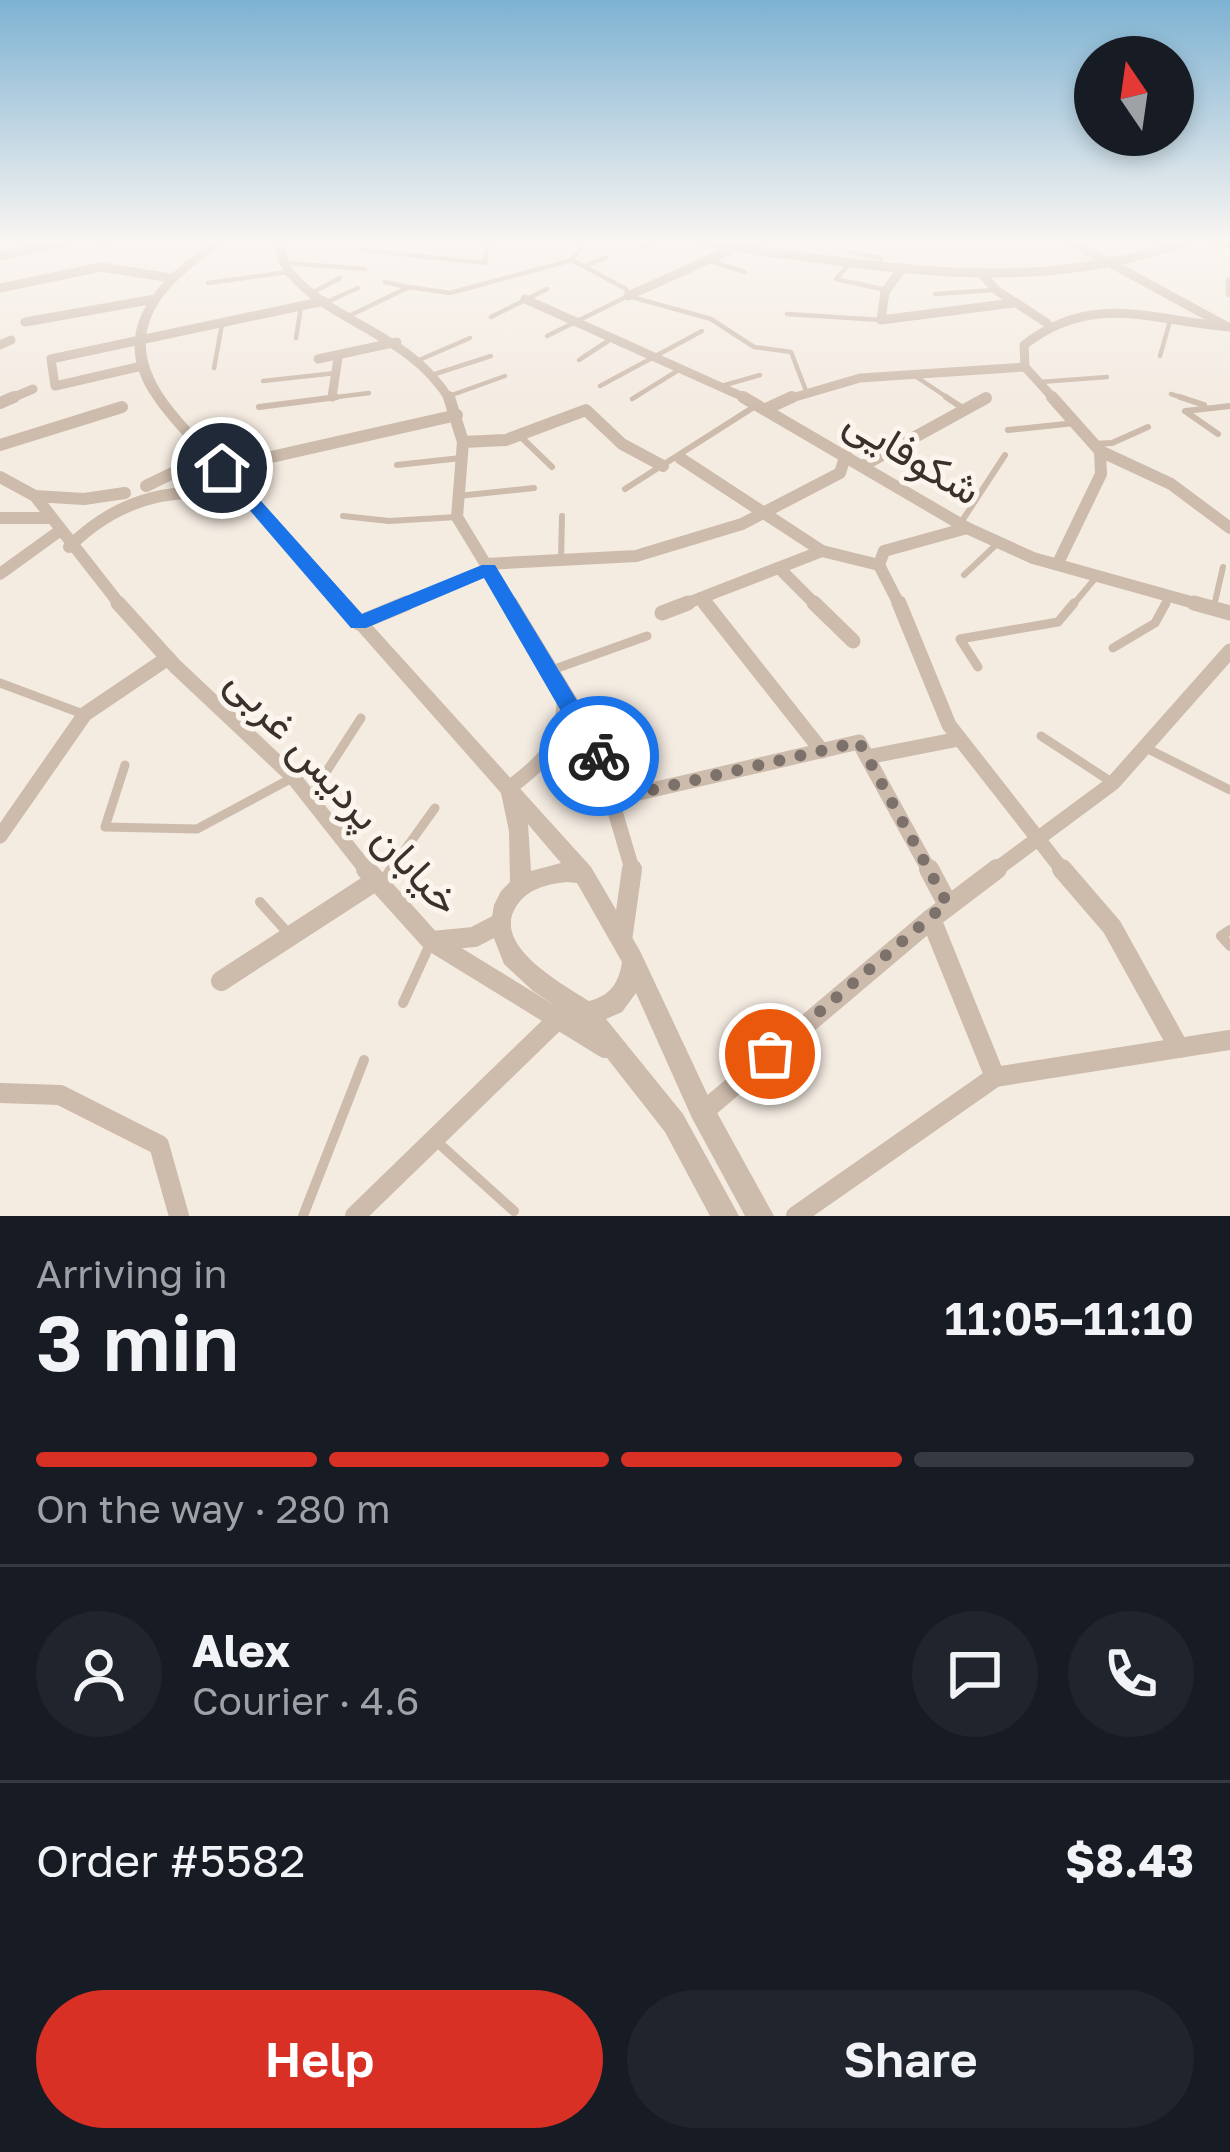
<!DOCTYPE html>
<meta charset="utf-8">
<style>
body{margin:0;font-family:"Golos Text",Vazirmatn,sans-serif;background:#20242c;color:#f1f3f6;height:100vh;display:flex;flex-direction:column;font-size:45px;white-space:nowrap}
*{box-sizing:border-box;margin:0}
p{font-size:39px;color:#9ea1a6}
.icon{flex:none;width:66px;height:66px;fill:none;stroke:currentColor;stroke-width:2;stroke-linecap:round;stroke-linejoin:round}
.map{position:relative;height:1216px;overflow:hidden}
.drawer{display:flex;flex-direction:column;background:#171b24;flex:1}
.drawer>*{flex:none}
.needle{width:78px;rotate:347deg}
.fabs{position:absolute;left:1074px;top:36px;display:grid;gap:24px}
.fabs a{display:grid;place-items:center;width:120px;height:120px;border-radius:50%;background:#171b24;box-shadow:0 6px 18px #0003;font-size:60px}
.pin{position:absolute;display:grid;place-items:center;width:102px;height:102px;color:#fff;margin:-51px;border:6px solid #fff;border-radius:50%;box-shadow:0 3px 12px #0007}
.courier{position:absolute;display:grid;place-items:center;width:120px;height:120px;margin:-60px;border:9px solid #1a73e8;border-radius:50%;background:#fff;color:#222;box-shadow:0 3px 15px #0007}
.headline em{font-style:normal;font-weight:600}
.headline div{display:flex;flex-direction:column-reverse}
.headline{display:flex;align-items:center;justify-content:space-between;height:204px;padding:0 36px}
h1{font-size:78px;font-weight:600;line-height:90px}
.bar{display:grid;grid-template-columns:repeat(4,1fr);gap:18px 12px;align-content:center;height:144px;padding:0 36px}
.bar i{height:15px;border-radius:9px;background:#363941}
.bar .on{background:#d93025}
.bar p{grid-column:span 4}
.line{display:flex;align-items:center;gap:30px;padding:0 36px;border-top:3px solid #363941}
.line div{flex:1}
.round{display:grid;place-items:center;flex:none;width:126px;height:126px;border-radius:63px;background:#20242c}
.action{display:flex;gap:24px;margin-top:auto;padding:24px 36px}
.action a{flex:1;height:138px;border-radius:72px;background:#d93025;color:#fff;font-size:48px;font-weight:600;line-height:138px;text-align:center}
.action a+a{background:#20242c;color:#f1f3f6}
.map>svg:first-child{display:block}
</style>
<div class="map">
<svg width="1230" height="1216" viewBox="0 0 1230 1216">
<rect width="100%" height="100%" fill="#f4ebe1"/>
<g fill="none" stroke-linecap="round" stroke-linejoin="round">
<!-- service-far3 -->
<g stroke="#cdbbac" stroke-width="4.5">
<polyline points="642,248 661,240"/>
<polyline points="361,250 485,263 488,240"/>
<polyline points="849,252 881,258 880,265"/>
<polyline points="573,259 582,246 579,240"/>
<polyline points="710,261 745,272"/>
<polyline points="286,263 365,269"/>
<polyline points="850,263 836,279 886,290"/>
<polyline points="586,266 607,257"/>
<polyline points="385,282 407,287"/>
<polyline points="208,283 288,272"/>
<polyline points="312,293 340,278"/>
<polyline points="935,294 996,290"/>
<polyline points="628,296 711,319 754,347 791,352 805,388"/>
<polyline points="327,302 358,288"/>
<polyline points="787,314 881,320"/>
<polyline points="351,315 409,287 450,293 572,260"/>
<polyline points="491,317 547,289"/>
<polyline points="547,336 628,296 626,289 572,260"/>
<polyline points="296,338 301,307"/>
<polyline points="1160,356 1170,321"/>
<polyline points="579,360 611,339"/>
<polyline points="417,361 470,338"/>
<polyline points="214,368 222,324"/>
<polyline points="912,374 951,400"/>
<polyline points="432,375 491,356"/>
<polyline points="263,381 336,373"/>
<polyline points="1040,382 1107,377"/>
<polyline points="600,386 702,331"/>
<polyline points="718,387 760,375"/>
<polyline points="1171,394 1189,400"/>
<polyline points="449,396 505,376"/>
<polyline points="632,399 677,371"/>
<polyline points="313,400 369,393"/>
</g>
<!-- service-far2 -->
<g stroke="#cdbbac" stroke-width="6">
<polyline points="946,397 964,409"/>
<polyline points="1180,397 1204,405"/>
<polyline points="259,407 337,397"/>
<polyline points="1008,430 1075,423"/>
<polyline points="1218,434 1185,411 1230,406"/>
<polyline points="520,436 552,467"/>
<polyline points="1094,444 1112,443 1148,427"/>
<polyline points="397,465 461,458"/>
<polyline points="625,489 757,405"/>
<polyline points="458,496 534,488"/>
<polyline points="343,516 389,521 457,517"/>
<polyline points="960,524 1005,455"/>
<polyline points="561,559 562,516"/>
<polyline points="964,575 998,543"/>
<polyline points="1072,606 1098,575"/>
<polyline points="1164,606 1170,595"/>
<polyline points="1214,606 1223,567"/>
</g>
<!-- service-far1 -->
<g stroke="#cdbbac" stroke-width="9">
<polyline points="1113,648 1155,623 1166,603"/>
<polyline points="978,667 960,639 1058,622 1074,603"/>
<polyline points="552,670 647,636"/>
<polyline points="0,683 83,714"/>
<polyline points="1041,736 1113,783"/>
<polyline points="1148,749 1230,790"/>
<polyline points="125,765 105,827 197,829 292,778"/>
<polyline points="310,797 361,718"/>
<polyline points="389,872 435,808"/>
</g>
<!-- service -->
<g stroke="#cdbbac" stroke-width="10">
<polyline points="380,885 391,869"/>
<polyline points="260,902 287,932"/>
<polyline points="1230,930 1221,936 1230,946"/>
<polyline points="403,1003 431,942"/>
<polyline points="435,1140 514,1211"/>
<polyline points="303,1216 364,1060"/>
</g>
<!-- minor-far3 -->
<g stroke="#cdbbac" stroke-width="9">
<polyline points="95,240 112,240"/>
<path d="M277,240C281,251 283,266 291,274C336,326 409,333 450,400"/>
<path d="M694,240C733,249 774,252 814,258C942,276 1066,286 1190,240"/>
<polyline points="1068,240 1226,326"/>
<polyline points="0,256 73,240"/>
<polyline points="903,267 885,292 881,320 1013,303"/>
<polyline points="980,272 996,290 1047,323"/>
<polyline points="1230,281 1230,293"/>
<polyline points="0,288 101,267 171,278"/>
<polyline points="628,296 730,250"/>
<polyline points="525,299 750,400"/>
<polyline points="25,322 155,299"/>
<polyline points="0,345 11,340"/>
<polyline points="318,359 397,342"/>
<polyline points="142,366 55,386 51,359 324,301"/>
<polyline points="332,397 338,358"/>
<polyline points="7,400 33,389"/>
<polyline points="785,400 860,378 1025,367"/>
<path d="M1055,400L1025,367L1024,345C1093,291 1152,321 1230,327"/>
</g>
<!-- minor-far2 -->
<g stroke="#cdbbac" stroke-width="12">
<polyline points="449,397 463,442 457,517 511,606"/>
<polyline points="743,397 967,528 1033,558 1205,606"/>
<polyline points="1052,397 1100,451 1101,474 1058,563"/>
<polyline points="0,403 14,397"/>
<polyline points="768,408 792,397"/>
<polyline points="463,442 506,440 586,410 622,444 663,466"/>
<polyline points="0,445 122,407"/>
<polyline points="1100,451 1171,484 1230,528"/>
<polyline points="680,458 822,551 879,565 900,606"/>
<polyline points="864,465 986,398"/>
<polyline points="222,468 457,415"/>
<polyline points="0,477 35,496 121,606"/>
<polyline points="146,486 181,469 202,447"/>
<polyline points="35,496 84,499 125,493"/>
<polyline points="0,518 49,518"/>
<path d="M69,547C120,496 174,487 244,494"/>
<polyline points="486,564 636,556 742,524 840,473 846,454"/>
<polyline points="879,565 884,551 967,528"/>
<polyline points="779,568 817,606"/>
<polyline points="0,574 58,532"/>
<polyline points="701,598 707,606"/>
<polyline points="400,606 488,569"/>
<polyline points="680,606 822,551"/>
</g>
<!-- minor-far1 -->
<g stroke="#cdbbac" stroke-width="15">
<polyline points="118,603 175,666 293,777 368,872"/>
<polyline points="510,603 594,741 633,872"/>
<polyline points="705,603 822,751"/>
<polyline points="814,603 853,641"/>
<polyline points="899,603 949,725 1064,872"/>
<polyline points="1194,603 1230,613"/>
<polyline points="662,613 688,603"/>
<polyline points="359,623 407,603"/>
<polyline points="867,757 930,872"/>
<path d="M509,788C543,763 564,743 564,699"/>
<polyline points="613,799 859,742 867,757 959,739"/>
<polyline points="0,836 85,714 168,658"/>
<polyline points="993,872 1113,783 1230,651"/>
</g>
<!-- minor -->
<g stroke="#cdbbac" stroke-width="20">
<polyline points="366,869 431,941 605,1048"/>
<polyline points="929,869 947,903"/>
<polyline points="1062,869 1112,927 1179,1048"/>
<polyline points="622,940 632,869"/>
<polyline points="432,941 474,937 501,923"/>
<polyline points="221,981 375,881"/>
<polyline points="995,1077 931,919 997,869"/>
<polyline points="0,1093 60,1095 159,1145 179,1216"/>
<polyline points="703,1112 931,919"/>
<polyline points="355,1216 560,1017"/>
<polyline points="796,1216 995,1077 1230,1040"/>
</g>
<!-- tertiary -->
<path fill="#cdbbac" fill-rule="evenodd" d="M216,240H227C208,256 187,269 170,288C107,359 181,417 229,467L591,867L640,951L710,1100L774,1216H745L692,1118L636,993L622,1012L606,1019L683,1114L739,1216H710L665,1132L578,1021L533,991L504,964L490,928L494,905L501,891L510,882L509,831L501,793L219,473C195,447 169,424 150,394C107,326 162,275 216,240ZM528,824L532,829L561,863L531,871ZM567,882L577,883L622,962C619,983 610,996 589,1001C563,984 489,945 517,905C529,888 548,884 567,882Z"/>
<!-- secondary -->
<polygon fill="#a18a7d" fill-rule="evenodd" points="1205,240 1230,242 1230,248 1206,242"/>
</g>
<!-- sky -->
<linearGradient id="sky" x2="0" y2="1"><stop stop-color="#7eb2d2"/><stop offset="0.59" stop-color="#faf6f2"/><stop offset="1" stop-color="#faf6f2" stop-opacity="0"/></linearGradient>
<rect width="1230" height="410" fill="url(#sky)"/>
<!-- route -->
<polygon fill="#1a73e8" points="216,464 228,464 362,614 482,565 495,565 607,750 607,763 591,763 484,578 366,628 351,628 216,471"/>
<g fill="none" stroke-linecap="round" stroke-linejoin="round">
<!-- done -->
<polyline stroke="#7c716b" stroke-width="12" stroke-dasharray="0 21.6" points="599,756 613,799 859,742 947,903 770,1054"/>
</g>
<g text-anchor="middle" stroke-width="10" stroke-linejoin="round" paint-order="stroke">
<!-- street labels -->
<g font-size="42" fill="#3b302b" stroke="#fbf5ee">
<text transform="translate(913 455) rotate(31)" y="15">شکوفایی</text>
<text transform="translate(344 791) rotate(47)" y="15">خیابان پردیس غربی</text>
</g>
</g>
</svg>
<div class="fabs">
<a><svg class="needle" viewBox="-14 -14 28 28"><path d="M0-13l5 13h-10z" fill="#e53935"/><path d="M0 13l5-13h-10z" fill="#9ea1a6"/></svg></a>
</div>
<div class="pin" style="left:770px;top:1054px;background:#ea580c"><svg class="icon" aria-label="bag" viewBox="0 0 24 24"><path d="M5 8h14l-1 12H6zM9 8a3 3 0 0 1 6 0"/></svg></div>
<div class="pin" style="left:222px;top:468px;background:#1f2937"><svg class="icon" aria-label="home" viewBox="0 0 24 24"><path d="M3 11l9-7 9 7M6 9v11h12V9"/></svg></div>
<div class="courier" style="left:599px;top:756px"><svg class="icon" aria-label="bike" viewBox="0 0 24 24"><circle cx="6" cy="16" r="4"/><circle cx="18" cy="16" r="4"/><path d="M6 16l4-8h5l3 8M10 8l3 8H6M13 5h3"/></svg></div>
</div>
<section class="drawer">
<div class="headline"><div><h1>3 min</h1><p>Arriving in</p></div><em>11:05–11:10</em></div>
<div class="bar"><i class="on"></i><i class="on"></i><i class="on"></i><i></i><p>On the way · 280 m</p></div>
<div class="line" style="height:216px"><a class="round"><svg class="icon" aria-label="person" viewBox="0 0 24 24"><circle cx="12" cy="8" r="4"/><path d="M4 21q1-7 8-7t8 7"/></svg></a><div><b>Alex</b><p>Courier · 4.6</p></div><a class="round"><svg class="icon" aria-label="chat" viewBox="0 0 24 24"><path d="M4 5h16v11H9l-5 4z"/></svg></a><a class="round"><svg class="icon" aria-label="phone" viewBox="0 0 24 24"><path d="M5 4h4l2 5-3 2q2 4 5 5l2-3 5 2v4C11 20 4 13 5 4z"/></svg></a></div>
<div class="line" style="height:156px"><div>Order #5582</div><b>$8.43</b></div>
<div class="action"><a>Help</a><a>Share</a></div>
</section>
